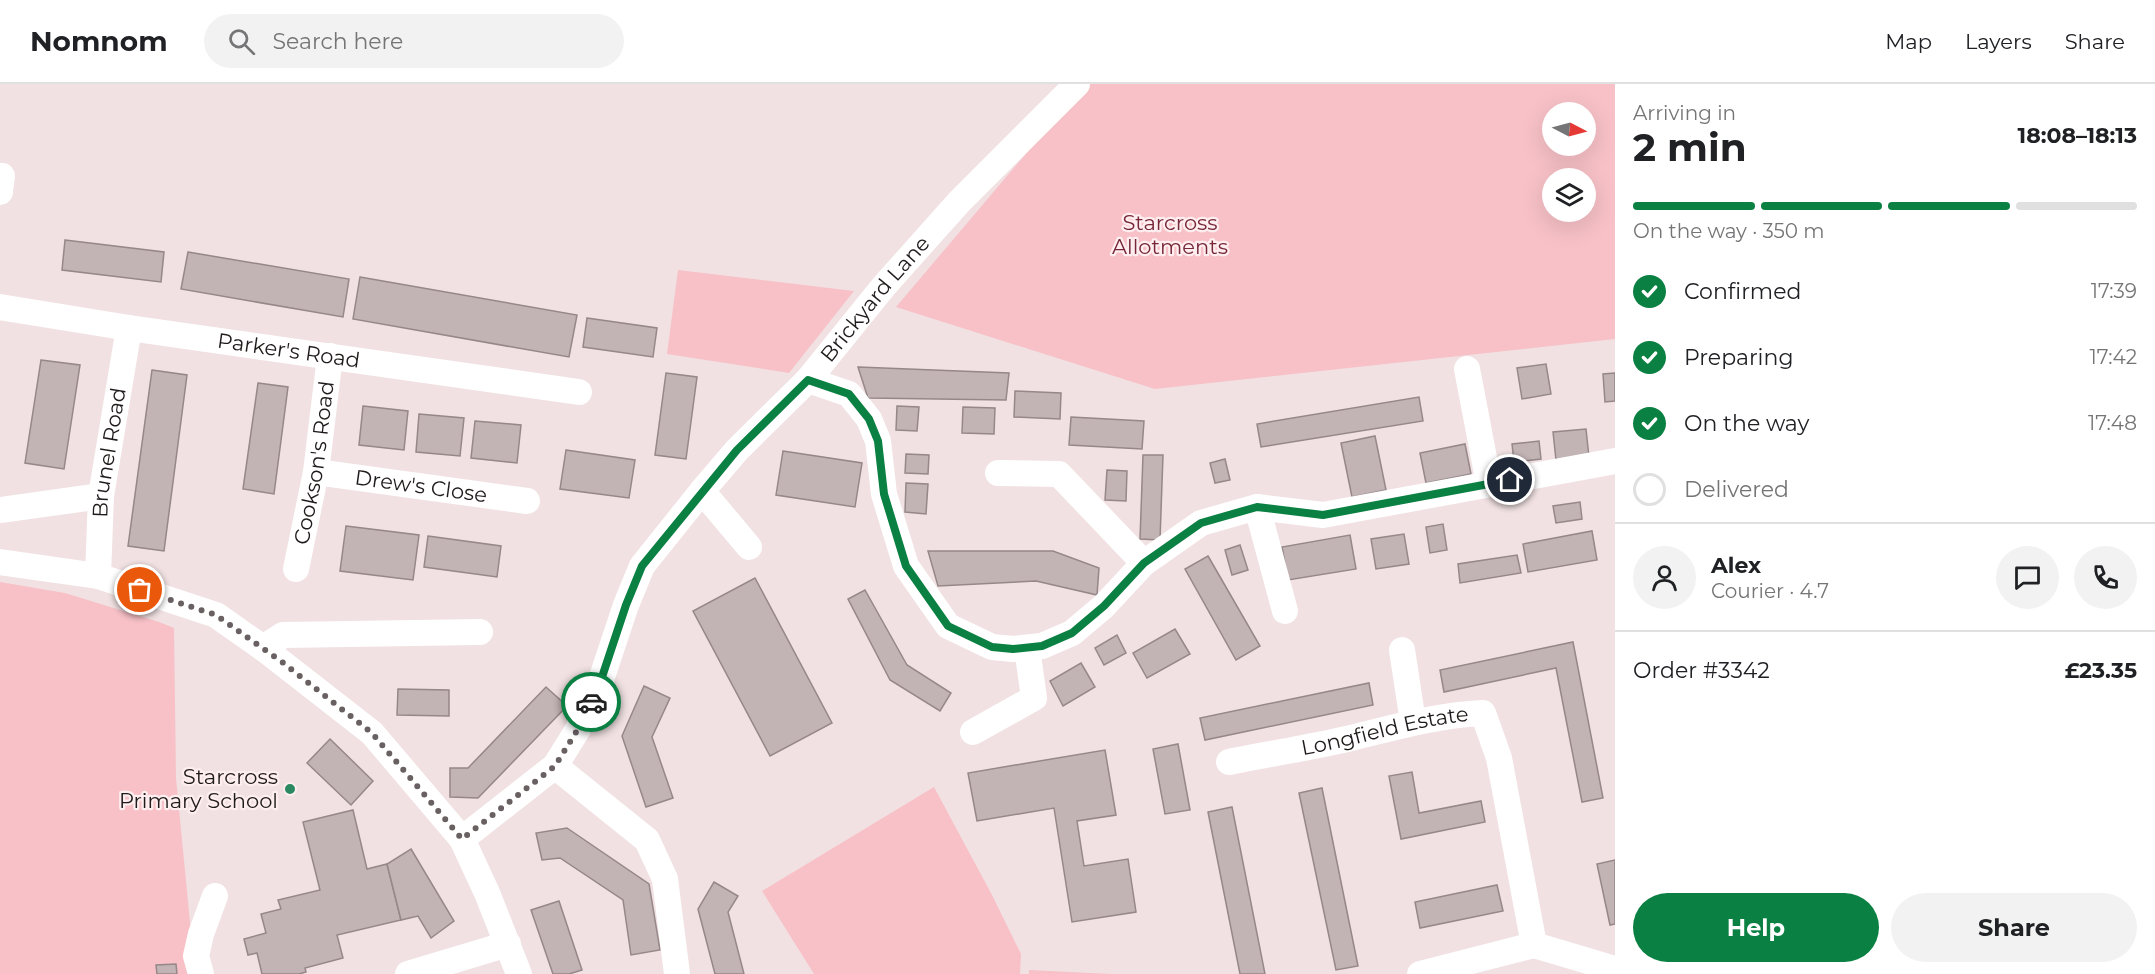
<!DOCTYPE html>
<meta charset="utf-8">
<style>
body{margin:0;font-family:Montserrat,sans-serif;background:#f2f2f2;color:#202124;height:100vh;display:flex;flex-direction:column;font-size:22px;white-space:nowrap}
*{box-sizing:border-box;margin:0}
p{font-size:20px;color:#757577}
.icon{flex:none;width:33px;height:33px;fill:none;stroke:currentColor;stroke-width:2;stroke-linecap:round;stroke-linejoin:round}
.map{position:relative;flex:1;overflow:hidden}
.panel{display:flex;flex-direction:column;background:#fff;width:540px}
.panel>*{flex:none}
.needle{width:39px;rotate:96deg}
.fabs{position:absolute;left:1542px;top:18px;display:grid;gap:12px}
.fabs a{display:grid;place-items:center;width:54px;height:54px;border-radius:50%;background:#fff;box-shadow:0 6px 24px #0002;font-size:30px}
.pin{position:absolute;display:grid;place-items:center;width:51px;height:51px;color:#fff;margin:-26px;border:3px solid #fff;border-radius:50%;box-shadow:0 2px 6px #0007}
.courier{position:absolute;display:grid;place-items:center;width:60px;height:60px;margin:-30px;border:4px solid #0b8043;border-radius:50%;background:#fff;color:#222;box-shadow:0 2px 8px #0007}
.summary em{font-style:normal;font-weight:700}
.summary div{display:flex;flex-direction:column-reverse}
.summary{display:flex;align-items:center;justify-content:space-between;height:102px;padding:0 18px}
h1{font-size:39px;font-weight:700;line-height:45px}
.bar{display:grid;grid-template-columns:repeat(4,1fr);gap:9px 6px;align-content:center;height:72px;padding:0 18px}
.bar i{height:8px;border-radius:4px;background:#e0e0e0}
.bar .active{background:#0b8043}
.bar p{grid-column:span 4}
.line{display:flex;align-items:center;gap:15px;padding:0 18px;border-top:2px solid #e0e0e0}
.line div{flex:1}
.round{display:grid;place-items:center;flex:none;width:63px;height:63px;border-radius:32px;background:#f2f2f2}
ol{padding:0 18px;list-style:none}
li{display:flex;align-items:center;gap:18px;height:66px}
li p{margin-inline-start:auto}
li .icon{padding:6px;border-radius:50%;background:#0b8043;color:#fff;stroke-width:4}
li:last-child{color:#757577}
li i{width:33px;height:33px;border:3px solid #e0e0e0;border-radius:50%}
.button{display:flex;gap:12px;margin-top:auto;padding:12px 18px}
.button a{flex:1;height:69px;border-radius:36px;background:#0b8043;color:#fff;font-size:24px;font-weight:700;line-height:69px;text-align:center}
.button a+a{background:#f2f2f2;color:#202124}
header{display:flex;align-items:center;gap:36px;box-sizing:border-box;height:84px;padding:0 30px;background:#fff;border-bottom:2px solid #e0e0e0}
header strong{font-size:28px}
nav{display:flex;gap:33px;margin-inline-start:auto;font-size:21px}
.search{width:420px;height:54px;background:#f2f2f2;display:flex;align-items:center;gap:15px;box-sizing:border-box;padding:0 21px;border-radius:33px;color:#757577;font-size:22px}
main{display:flex;flex:1;min-height:0}
.map>svg:first-child{display:block}
</style>
<header>
<strong>Nomnom</strong>
<div class="search"><svg class="icon" aria-label="search" viewBox="0 0 24 24"><circle cx="10" cy="10" r="6"/><path d="M15 15l6 6"/></svg>Search here</div>
<nav><a>Map</a><a>Layers</a><a>Share</a></nav>
</header>
<main>
<div class="map">
<svg width="1615" height="890" viewBox="0 0 1615 890">
<rect width="100%" height="100%" fill="#f1e1e2"/>
<!-- green -->
<g fill="#f7c1c7" fill-rule="evenodd">
<path d="M1085,0H1615V255L1155,305L896,223ZM1552,28H1586V62H1552ZM1552,94H1586V128H1552Z"/>
<polygon points="678,186 854,207 789,289 667,270"/>
<polygon points="0,498 65,509 159,538 174,544 176,694 195,890 0,890"/>
<polygon points="934,703 992,811 1021,870 1020,890 814,890 762,807"/>
<polygon points="1029,886 1111,890 1029,890"/>
</g>
<!-- building -->
<g fill="#c2b3b4" stroke="#968788" stroke-width="1.5">
<polygon points="65,156 164,168 161,198 62,186"/>
<polygon points="188,168 349,195 343,233 181,205"/>
<polygon points="360,193 577,231 569,273 353,235"/>
<polygon points="587,234 657,244 653,273 583,263"/>
<polygon points="41,276 80,281 64,385 25,379"/>
<polygon points="1546,280 1551,310 1522,315 1517,284"/>
<polygon points="858,283 1009,289 1006,316 868,314"/>
<polygon points="152,286 187,291 164,467 128,462"/>
<polygon points="666,289 697,293 686,375 655,371"/>
<polygon points="1615,289 1615,317 1605,318 1603,290"/>
<polygon points="258,299 288,303 274,410 243,405"/>
<polygon points="1015,307 1061,309 1060,335 1014,333"/>
<polygon points="1419,313 1423,337 1261,363 1257,340"/>
<polygon points="363,322 408,327 404,366 359,361"/>
<polygon points="897,322 919,323 917,347 896,346"/>
<polygon points="963,323 995,324 994,350 962,349"/>
<polygon points="419,330 464,334 460,372 416,368"/>
<polygon points="1071,333 1144,337 1142,365 1069,361"/>
<polygon points="475,337 521,341 517,379 471,374"/>
<polygon points="1586,345 1589,373 1556,376 1553,348"/>
<polygon points="1375,352 1386,406 1352,413 1341,359"/>
<polygon points="1539,357 1541,375 1514,378 1512,360"/>
<polygon points="1465,360 1471,390 1426,399 1420,369"/>
<polygon points="566,366 635,376 629,414 560,405"/>
<polygon points="783,367 862,379 855,423 776,411"/>
<polygon points="906,370 929,371 928,390 905,389"/>
<polygon points="1143,371 1163,371 1160,456 1140,455"/>
<polygon points="1225,375 1230,396 1215,399 1210,379"/>
<polygon points="1107,386 1127,387 1126,417 1105,416"/>
<polygon points="906,399 928,400 926,430 905,428"/>
<polygon points="1580,418 1582,435 1556,439 1553,422"/>
<polygon points="1443,440 1447,466 1430,469 1426,443"/>
<polygon points="346,442 419,451 413,496 340,487"/>
<polygon points="1592,447 1597,476 1528,488 1523,460"/>
<polygon points="1404,450 1409,480 1376,485 1371,455"/>
<polygon points="1350,451 1356,485 1288,496 1282,463"/>
<polygon points="428,452 501,462 497,493 424,483"/>
<polygon points="1240,461 1248,486 1232,491 1225,466"/>
<polygon points="928,467 1053,467 1099,484 1097,511 1036,497 938,502"/>
<polygon points="1517,471 1521,489 1460,499 1458,480"/>
<polygon points="1208,472 1260,562 1236,576 1185,485"/>
<polygon points="755,494 832,639 770,672 693,527"/>
<polygon points="865,506 907,581 951,609 940,627 890,596 848,515"/>
<polygon points="1175,545 1190,570 1147,594 1133,569"/>
<polygon points="1117,551 1126,569 1104,581 1095,564"/>
<polygon points="1573,558 1603,714 1582,718 1556,584 1444,608 1440,586"/>
<polygon points="1081,579 1095,603 1063,622 1050,597"/>
<polygon points="1369,599 1373,621 1205,656 1200,634"/>
<polygon points="644,602 670,614 652,653 673,714 646,723 622,652"/>
<polygon points="546,603 567,622 478,714 450,713 450,684 468,684"/>
<polygon points="398,605 449,606 449,632 397,631"/>
<polygon points="330,655 373,697 351,721 307,679"/>
<polygon points="1178,660 1190,726 1165,730 1153,665"/>
<polygon points="1105,666 1116,731 1077,737 1084,782 1128,775 1136,828 1072,838 1054,724 977,737 968,689"/>
<polygon points="1412,688 1419,729 1481,717 1485,738 1401,755 1389,692"/>
<polygon points="1322,704 1358,882 1336,886 1299,709"/>
<polygon points="1232,723 1265,890 1240,890 1208,728"/>
<polygon points="353,726 367,785 387,780 401,836 337,851 343,874 305,884 306,888 299,890 262,890 257,869 248,871 244,855 266,849 261,830 281,825 278,816 320,806 303,738"/>
<polygon points="567,744 649,800 660,866 631,871 623,816 560,774 542,776 536,749"/>
<polygon points="411,765 454,837 431,854 418,832 401,836 387,780"/>
<polygon points="1615,776 1615,840 1610,841 1597,780"/>
<polygon points="714,798 738,812 728,828 744,890 715,890 698,825"/>
<polygon points="1497,801 1503,827 1420,844 1415,818"/>
<polygon points="559,817 582,886 569,890 553,890 531,826"/>
<polygon points="176,880 177,890 157,890 156,881"/>
</g>
<g fill="none" stroke-linecap="round" stroke-linejoin="round">
<!-- minor -->
<g stroke="#fff" stroke-width="26">
<polyline points="0,108 2,92"/>
<path id="s1" d="M0,223L129,244L579,308"/>
<polyline points="1467,285 1489,400"/>
<polyline points="808,296 849,310 869,335 878,357 884,410 906,482 948,542 992,563 1013,565 1042,562 1072,549 1104,522 1144,479 1201,439 1257,423 1323,431 1615,377"/>
<path id="s2" d="M316,388L527,417"/>
<polyline points="998,389 1059,390 1144,479"/>
<polyline points="702,407 749,463"/>
<polyline points="1257,423 1285,527"/>
<polyline points="0,426 101,412"/>
<polyline points="0,478 98,492 216,531 263,564 372,649 462,755 487,809 519,890"/>
<path id="s3" d="M296,485L316,388L330,272"/>
<path id="s4" d="M98,492L101,412L129,244"/>
<polyline points="263,564 283,551 480,548"/>
<polyline points="1402,566 1413,638"/>
<polyline points="973,648 1034,614 1027,564"/>
<path id="s5" d="M1229,678C1268,670 1308,664 1347,655C1392,644 1437,631 1483,629L1499,674L1534,861L1615,885"/>
<polyline points="555,682 647,756 665,795 677,890"/>
<path id="s6" d="M462,755L555,682L578,645L601,596L626,521L642,482L702,407L737,366L808,296L884,202L959,118L1077,0"/>
<polyline points="201,890 196,872 201,850 215,812"/>
<polyline points="408,890 508,860"/>
<polyline points="1420,890 1534,861"/>
</g>
</g>
<g fill="none" stroke-linecap="round" stroke-linejoin="round">
<!-- done -->
<polyline stroke="#696061" stroke-width="6" stroke-dasharray="0 10.8" points="140,506 216,531 282,578 372,649 462,755 555,682 578,645 591,618"/>
<!-- route -->
<polyline stroke="#0b8043" stroke-width="8" points="591,618 601,596 626,521 642,482 737,366 808,296 849,310 869,335 878,357 884,410 906,482 948,542 992,563 1013,565 1042,562 1072,549 1104,522 1144,479 1201,439 1257,423 1323,431 1510,396"/>
</g>
<!-- markers -->
<circle fill="#2a8960" stroke="#feeeef" stroke-width="2" cx="290" cy="705" r="6"/>
<g text-anchor="middle" stroke-width="4.5" stroke-linejoin="round" paint-order="stroke">
<!-- park labels -->
<g font-size="21" fill="#772738" stroke="#feeeef">
<text x="1170" y="146">Starcross<tspan x="1170" dy="24">Allotments</tspan></text>
</g>
<!-- street labels -->
<g font-size="21" fill="#201b1b" stroke="#feeeef">
<text dy="7" stroke="none"><textPath href="#s6" startOffset="692">Brickyard Lane</textPath></text>
<text dy="7" stroke="none"><textPath href="#s1" startOffset="292">Parker's Road</textPath></text>
<text dy="7" stroke="none"><textPath href="#s4" startOffset="124">Brunel Road</textPath></text>
<text dy="7" stroke="none"><textPath href="#s3" startOffset="108">Cookson's Road</textPath></text>
<text dy="7" stroke="none"><textPath href="#s2" startOffset="106">Drew's Close</textPath></text>
<text dy="7" stroke="none"><textPath href="#s5" startOffset="159">Longfield Estate</textPath></text>
</g>
<!-- poi labels -->
<g font-size="21" fill="#201b1b" stroke="#feeeef" text-anchor="end">
<text x="278" y="700">Starcross<tspan x="278" dy="24">Primary School</tspan></text>
</g>
</g>
</svg>
<div class="fabs">
<a><svg class="needle" viewBox="-14 -14 28 28"><path d="M0-13l5 13h-10z" fill="#e53935"/><path d="M0 13l5-13h-10z" fill="#757577"/></svg></a>
<a><svg class="icon" aria-label="layers" viewBox="0 0 24 24"><path d="M12 4l9 5-9 5-9-5zM3 14l9 5 9-5"/></svg></a>
</div>
<div class="pin" style="left:140px;top:506px;background:#ea580c"><svg class="icon" aria-label="bag" viewBox="0 0 24 24"><path d="M5 8h14l-1 12H6zM9 8a3 3 0 0 1 6 0"/></svg></div>
<div class="pin" style="left:1510px;top:396px;background:#1f2937"><svg class="icon" aria-label="home" viewBox="0 0 24 24"><path d="M3 11l9-7 9 7M6 9v11h12V9"/></svg></div>
<div class="courier" style="left:591px;top:618px"><svg class="icon" aria-label="car" viewBox="0 0 24 24"><path d="M5 17H2v-5l4-1 3-4h7l3 4 3 1v5h-3M9 17h6M6 11h13"/><circle cx="7" cy="17" r="2"/><circle cx="17" cy="17" r="2"/></svg></div>
</div>
<section class="panel">
<div class="summary"><div><h1>2 min</h1><p>Arriving in</p></div><em>18:08–18:13</em></div>
<div class="bar"><i class="active"></i><i class="active"></i><i class="active"></i><i></i><p>On the way · 350 m</p></div>
<ol>
<li><svg class="icon" aria-label="check" viewBox="0 0 24 24"><path d="M5 12l5 5 9-10"/></svg>Confirmed<p>17:39</p></li>
<li><svg class="icon" aria-label="check" viewBox="0 0 24 24"><path d="M5 12l5 5 9-10"/></svg>Preparing<p>17:42</p></li>
<li><svg class="icon" aria-label="check" viewBox="0 0 24 24"><path d="M5 12l5 5 9-10"/></svg>On the way<p>17:48</p></li>
<li><i></i>Delivered</li>
</ol>
<div class="line" style="height:108px"><a class="round"><svg class="icon" aria-label="person" viewBox="0 0 24 24"><circle cx="12" cy="8" r="4"/><path d="M4 21q1-7 8-7t8 7"/></svg></a><div><b>Alex</b><p>Courier · 4.7</p></div><a class="round"><svg class="icon" aria-label="chat" viewBox="0 0 24 24"><path d="M4 5h16v11H9l-5 4z"/></svg></a><a class="round"><svg class="icon" aria-label="phone" viewBox="0 0 24 24"><path d="M5 4h4l2 5-3 2q2 4 5 5l2-3 5 2v4C11 20 4 13 5 4z"/></svg></a></div>
<div class="line" style="height:78px"><div>Order #3342</div><b>£23.35</b></div>
<div class="button"><a>Help</a><a>Share</a></div>
</section>
</main>
